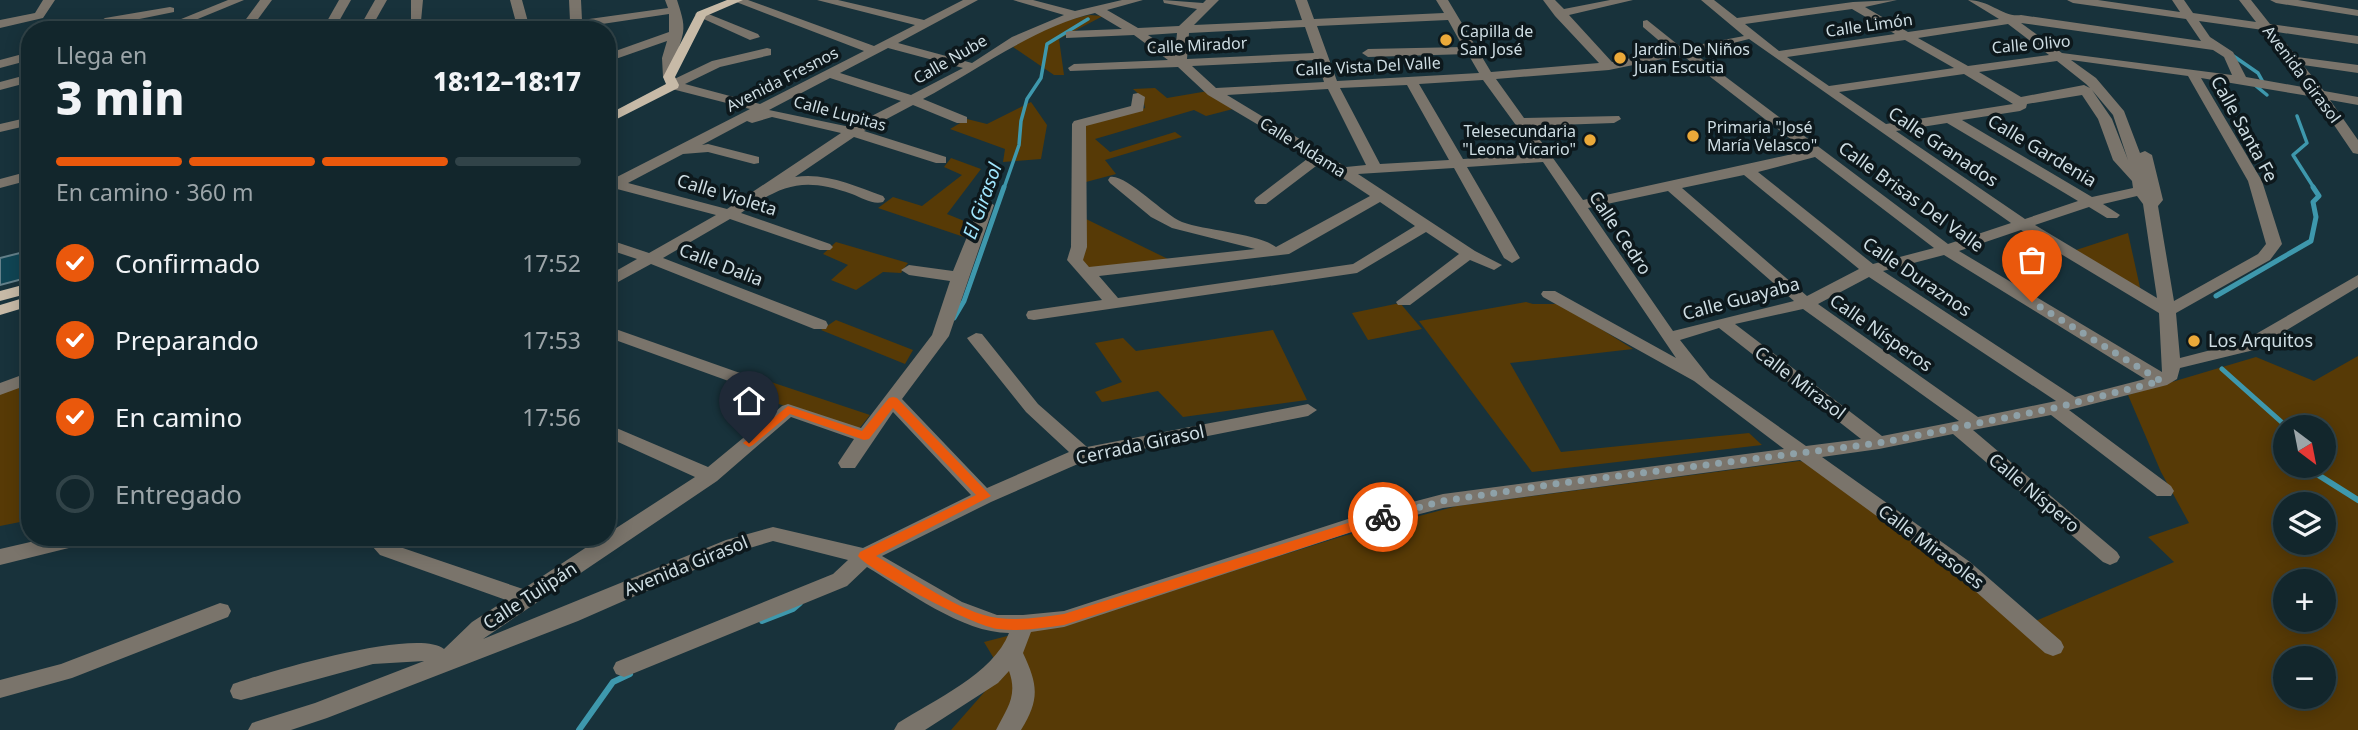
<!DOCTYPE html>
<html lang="es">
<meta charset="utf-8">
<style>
body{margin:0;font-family:"Noto Sans",sans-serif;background:#1f3238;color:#f1f3f6;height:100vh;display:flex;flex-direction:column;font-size:26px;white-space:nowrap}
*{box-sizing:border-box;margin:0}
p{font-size:23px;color:#9ca5a9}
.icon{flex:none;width:38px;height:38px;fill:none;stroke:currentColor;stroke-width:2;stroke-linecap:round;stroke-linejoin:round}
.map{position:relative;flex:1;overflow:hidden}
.drawer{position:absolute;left:21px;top:21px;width:595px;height:525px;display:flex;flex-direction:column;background:#12262c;border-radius:28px;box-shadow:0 4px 18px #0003,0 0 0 2px #314348}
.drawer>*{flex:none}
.needle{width:46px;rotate:148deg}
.controls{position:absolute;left:2273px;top:415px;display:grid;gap:14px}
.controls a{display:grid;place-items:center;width:63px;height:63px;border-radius:50%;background:#12262c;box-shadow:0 4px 18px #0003,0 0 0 2px #314348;font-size:35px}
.pin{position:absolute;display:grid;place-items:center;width:60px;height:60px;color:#fff;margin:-72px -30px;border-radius:50% 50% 50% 0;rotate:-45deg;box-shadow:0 0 7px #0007}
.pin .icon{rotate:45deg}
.courier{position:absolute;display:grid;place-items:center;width:70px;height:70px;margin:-35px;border:5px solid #ea580c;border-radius:50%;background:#fff;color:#222;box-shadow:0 2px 9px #0007}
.summary em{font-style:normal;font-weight:800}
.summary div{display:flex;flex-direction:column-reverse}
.summary{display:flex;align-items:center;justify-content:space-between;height:119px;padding:0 35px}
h1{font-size:46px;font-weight:800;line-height:52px}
.bar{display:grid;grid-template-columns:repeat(4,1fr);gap:10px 7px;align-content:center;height:84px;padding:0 35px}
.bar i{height:9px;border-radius:5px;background:#314348}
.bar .current{background:#ea580c}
.bar p{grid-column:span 4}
ol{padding:0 35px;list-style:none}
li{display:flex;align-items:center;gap:21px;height:77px}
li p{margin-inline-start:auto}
li .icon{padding:7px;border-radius:50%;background:#ea580c;color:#fff;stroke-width:4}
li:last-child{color:#9ca5a9}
li i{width:38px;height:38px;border:4px solid #314348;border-radius:50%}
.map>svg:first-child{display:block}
</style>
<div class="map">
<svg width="2358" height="730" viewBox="0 0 2358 730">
<rect width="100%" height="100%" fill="#18323b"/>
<!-- green -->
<g fill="#573a06" fill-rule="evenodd">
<path d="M1089,15L1103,16L1059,39L1064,75H1054L1013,47C1035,31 1062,21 1089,15Z"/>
<polygon points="1155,88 1167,98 1208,91 1233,109 1206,116 1194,110 1095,139 1110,152 1175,132 1182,137 1105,160 1116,174 1086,182 1086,125 1145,108 1143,98 1133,89"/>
<polygon points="1031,102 1047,125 1041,159 1003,162 1005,149 950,129 967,119 987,124"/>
<polygon points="951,158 981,169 947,214 974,225 964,237 878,208 893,197 922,206 962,175 944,167"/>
<polygon points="1086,219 1168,259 1088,269 1078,261"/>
<polygon points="2128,233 2141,292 2073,251"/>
<polygon points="836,242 908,263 901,273 883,272 856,290 831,280 848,265 823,254"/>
<polygon points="1526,302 1533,304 1561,304 1633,349 1510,363 1561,452 1749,433 1762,445 1532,472 1419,321"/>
<polygon points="1400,303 1422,329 1368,340 1352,313"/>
<polygon points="836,320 913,350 905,364 821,330"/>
<polygon points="1273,330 1307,400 1183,417 1158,391 1102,402 1095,392 1122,382 1095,343 1123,338 1136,351"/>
<path d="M2358,356V730H951L1002,672L984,642L1101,612L1340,537L1457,506L1799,461L1806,462L2024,626L2174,562L2148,537L2189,523L2161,472L2128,395L2256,357L2314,381ZM2286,427H2324V466H2286ZM2286,504H2324V542H2286ZM2286,581H2324V620H2286ZM2286,658H2324V696H2286Z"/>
<polygon points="765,380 870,415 858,430 754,396"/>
<polygon points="30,383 30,520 0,526 0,393"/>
</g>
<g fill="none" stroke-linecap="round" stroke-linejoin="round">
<!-- stream-far2 -->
<g stroke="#3e98ad" stroke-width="3.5">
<polyline points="2232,55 2258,73 2263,82 2256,86 2267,95"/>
<polyline points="2297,116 2307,143 2293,155 2314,188"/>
<polyline points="1004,188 1019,145 1021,121 1027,99 1041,78 1047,44 1088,19"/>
</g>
<!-- stream-far1 -->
<g stroke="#3e98ad" stroke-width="5">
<polyline points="2216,296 2311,241 2316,217 2313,202 2319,196 2313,187"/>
<polyline points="954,318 964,301 1004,187"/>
<polyline points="2222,369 2287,427"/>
</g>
<!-- stream -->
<g stroke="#3e98ad" stroke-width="6">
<polyline points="2304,466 2358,500"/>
<polyline points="762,621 793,609 800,603"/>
<polyline points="579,730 613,682 630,674"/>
</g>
</g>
<!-- building -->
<polygon fill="#104554" stroke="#64808a" stroke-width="2" points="28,251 30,277 0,285 0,258"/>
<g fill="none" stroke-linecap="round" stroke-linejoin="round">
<!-- minor -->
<g fill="#7a746b" fill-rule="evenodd">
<polygon points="43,0 55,0 43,18 0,28 0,20 35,13"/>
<polygon points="228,0 244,0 171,30 154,30"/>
<polygon points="260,0 272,0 250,30 238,30"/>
<polygon points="339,0 351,0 334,30 322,30"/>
<polygon points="375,0 387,0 370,30 358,30"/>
<polygon points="411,0 423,0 421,21 411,19"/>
<path d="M510,0H522L530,29L570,21L569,0H581L582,20L668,8L665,0H677C680,10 685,22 683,33C680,48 673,58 675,77L669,81L663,77L662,58L667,41L607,62V54L669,32V14L562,30H518Z"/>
<path d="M731,0H748L874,46L915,25L817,0H838L924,20L963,0H978L898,43L972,63L1012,37L1064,15L1013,0H1033L1075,11L1122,0H1143L1107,10L1138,28L1179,26L1197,9L1164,3L1163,0L1203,3L1206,0H1219L1194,25L1302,20L1295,0H1307L1314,19L1444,13L1436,0H1448L1491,72L1599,63L1555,16L1543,0H1555L1564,9L1610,0H1633L1569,15L1612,62L1670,50L1643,27V21L1647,20L1682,48L1744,36L1701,0H1714L1737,18L1853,2L1897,0L1865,7L1908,32L1999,19L1968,0C1990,0 2004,18 2021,15L2201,41L2186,19L2073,3L2067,0H2098L2180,12L2172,0H2184L2193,13L2256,22L2239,0H2251L2270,24L2358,36V44L2277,32L2297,57L2358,65V73L2303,65L2324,91L2358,97V105L2330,100L2358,140V154L2353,153L2315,97L2201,78L2262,181L2282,244L2270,260L2176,313L2180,358L2242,342L2358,275V287L2254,350L2180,368L2177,379L2167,385L2069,410L2171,486L2174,491L2171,496H2157L2051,415L1973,430L2117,552L2120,557L2117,562L2110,565L2103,562L1953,434L1879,449L1822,457L1970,562L2061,641L2064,647L2061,653L2053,656L2045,653L1956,574L1800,460L1443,508L1358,530L1064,627L1031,632L1023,653C1038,685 1040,699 1021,730H996C1007,708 1018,696 1009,671L998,683L925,730H894L898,723C934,700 993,674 1009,633C962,633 906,590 867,567L847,586L632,674L624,677L616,674L613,668L616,662L833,574L848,560L773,541L733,553L578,621L327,718L291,730H248L252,723L315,703L424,661L373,664L241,700L233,698L230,691L233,684C268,672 417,627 444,649L472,622L506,600L380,555L364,537H387L394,545L523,589L602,537H607V534L695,477L607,437V424L708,467L782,406L788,404L861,428L932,335L950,281L909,275L901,270L909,265L953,271L980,205L987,201L994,205L949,336L902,399L987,488L1069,452L1026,412L970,342L967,338L976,333L982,334L1038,404L1087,447L1308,404L1317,410L1308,416L1087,460L991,502L882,556L962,602L997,615H1023L1064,611L1348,519L1443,494L1784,449L1694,381L1543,297L1541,294L1543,291H1555L1676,358L1543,162L1467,167L1520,258L1512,263L1504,258L1454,168L1358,174L1475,251L1502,265L1494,270L1470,260L1410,305H1398L1396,302L1459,254L1426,232L1357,273L1034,320L1028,319L1026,315L1028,311L1034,310L1102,300L1067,260L1071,247L1072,124L1074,121L1131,106L1133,94L1138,93L1145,97L1143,111L1086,126L1087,247L1083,260L1089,267L1255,249L1172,228L1151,217L1110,183L1108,180L1110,177C1125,173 1163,214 1182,222C1207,231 1257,233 1276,247L1370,196L1320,163L1266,204H1256L1254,201L1256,198L1311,156L1208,95L1178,67L1070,71L1068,68L1074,64L1168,60L1134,35L1066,38V32L1070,31L1122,29L1095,13C1036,26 976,71 923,99L967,117V123H957L913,105L864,131L946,157V163H936L854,137L795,177C825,172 855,186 883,196L885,199L883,202C873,205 862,198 852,194C802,176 782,185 741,213L830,244L833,247L830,250H820L730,219L663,258L826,321L828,325L826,329H814L651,264L607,288V276L637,259L607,249V239L649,253L716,215L617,189L607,192V182L750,109L668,88V82L712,61L767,48L771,49V55L720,67L685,84L760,104L864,51ZM1852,9L1895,34L1779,51L1745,24ZM1448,20L1463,47L1368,49L1362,53L1368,57L1468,54L1479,73L1337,81L1317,26ZM2199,21L2263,30L2308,88L2246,77L2233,52L2210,37ZM2021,23L2213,50L2224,57L2232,75L2062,53ZM2008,24L2049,55L1968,66L1918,38ZM1305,27L1314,53L1187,59L1189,33ZM1177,33L1175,53L1148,35ZM1749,39L2011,223L1948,244L1694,53ZM1905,40L1954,68L1829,86L1787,57ZM888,48L963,68L911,95L840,73ZM1682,55L1806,151L1583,200L1530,126L1614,123L1621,119L1619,116L1524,118L1496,79L1609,70ZM1317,60L1324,82L1216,88L1192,66ZM2071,60L2188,76L2248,181L2266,244L2258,254L2174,301L2158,206L2163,200L2152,155L2145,151L2140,153L2124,111L2096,78ZM2057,61L2086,84L2090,88L2084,85L2021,97L1979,72ZM1964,74L2013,104L1886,124L1839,92ZM830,78L901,101L850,127L769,110ZM1483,80L1537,154L1463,159L1419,84ZM1407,85L1449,160L1380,164L1340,88ZM1328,89L1366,165L1346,167L1227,95ZM2092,90L2113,115L2128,160L2112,119ZM2082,95L2098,119L2113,160L2132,181L2133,188L2092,197L1962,120L2020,111L2026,108L2027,104ZM772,117L841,133L727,209L628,183L683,154L708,152L754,164L759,163V157L708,144L702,145L747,121L752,123ZM1947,123L2078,201L2025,219L1896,131ZM1815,157L1934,248L1873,264L1758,172ZM1744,175L1859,269L1807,296L1682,188ZM1668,191L1794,301L1673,331L1588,208ZM2137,196L2143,204L2157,298L2035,225L2089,207L2107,218H2117L2120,215L2103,204ZM1380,202L1415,226L1353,264L1118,298L1099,276L1289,254ZM2021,230L2159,313L2162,372L1959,251ZM1944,255L2145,379L2075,397L1883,271ZM1869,277L2056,401L1978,417L1818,304ZM1803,309L1959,421L1882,436L1735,324ZM1719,328L1861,439L1806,446L1710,378L1680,340ZM893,412L971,495L863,548L773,527L726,540L483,639L717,481L791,417L854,439L838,463L841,468H855Z"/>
<polygon points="2270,0 2298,0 2358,10 2358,16 2276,3"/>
<polygon points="170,7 174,8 174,12 105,26 99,22 105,18"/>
<polygon points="701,11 758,34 760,37 750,40 697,16 695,14"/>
<polygon points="30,52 30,60 0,68 0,60"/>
<polygon points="30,74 30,82 0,90 0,82"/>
<polygon points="26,118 30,119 30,125 0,132 0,124"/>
<polygon points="30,171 30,180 0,188 0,179"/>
<polygon points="607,326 757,379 760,383 757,387 745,387 607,337"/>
<polygon points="30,372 30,384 0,395 0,383"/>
<polygon points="52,537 95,537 92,542 85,544 0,565 0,549"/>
<polygon points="220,603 228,605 231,611 228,617 72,678 0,698 0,680 61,664"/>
</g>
<!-- major -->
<g fill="#c7baa7" fill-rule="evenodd">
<polygon points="727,0 743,0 706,16 675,77 679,85 678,88 607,124 607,115 666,84 663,77 697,12"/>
<polygon points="30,283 30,293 0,301 0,291"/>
<polygon points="30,296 30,306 0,315 0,305"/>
</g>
</g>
<!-- route -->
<path fill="#ea580c" d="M893,397L897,398L991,496L876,556C911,576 959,613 998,618C1020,621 1042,617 1064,614L1379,513H1388L1390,517L1388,520L1064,625C1042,628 1020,632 998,629C976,627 871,572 858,556L860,552L976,495L893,408L869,439L864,440L790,414L753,445L749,447L743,443L788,406L862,431L889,398Z"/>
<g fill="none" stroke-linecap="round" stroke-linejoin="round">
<!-- done -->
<polyline stroke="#8ea1a8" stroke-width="7" stroke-dasharray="0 12.6" points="1383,517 1443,501 1555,484 1879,443 2054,408 2161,381 2032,302"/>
</g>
<!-- markers -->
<g fill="#eba939" stroke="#0d181c" stroke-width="2.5">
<circle cx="1446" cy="40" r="7"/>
<circle cx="1620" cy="58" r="7"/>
<circle cx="1693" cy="136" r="7"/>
<circle cx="1590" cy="140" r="7"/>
<circle cx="2194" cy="341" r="7"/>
</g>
<g text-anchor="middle" stroke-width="7" stroke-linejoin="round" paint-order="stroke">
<!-- far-street labels -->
<g font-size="16" fill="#cedde3" stroke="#0d181c">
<text transform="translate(1869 25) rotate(-8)" y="6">Calle Limón</text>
<text transform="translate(2031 44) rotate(-5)" y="6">Calle Olivo</text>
<text transform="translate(1197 45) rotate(-3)" y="6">Calle Mirador</text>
<text transform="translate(950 59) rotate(-30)" y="6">Calle Nube</text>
<text transform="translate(1368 66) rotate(-3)" y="6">Calle Vista Del Valle</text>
<text transform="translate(2302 74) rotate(53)" y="6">Avenida Girasol</text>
<text transform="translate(782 79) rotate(-27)" y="6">Avenida Fresnos</text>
<text transform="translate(840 113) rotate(15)" y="6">Calle Lupitas</text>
<text transform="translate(1303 147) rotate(32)" y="6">Calle Aldama</text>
</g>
<!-- far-poi labels -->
<g font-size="16" fill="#cedde3" stroke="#0d181c" text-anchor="start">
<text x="1460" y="37">Capilla de<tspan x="1460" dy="18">San José</tspan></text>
<text x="1634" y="55">Jardin De Niños<tspan x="1634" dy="18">Juan Escutia</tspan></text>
<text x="1707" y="133">Primaria "José<tspan x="1707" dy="18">María Velasco"</tspan></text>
<text x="1576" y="137" text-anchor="end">Telesecundaria<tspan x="1576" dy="18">"Leona Vicario"</tspan></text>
</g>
<!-- street labels -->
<g font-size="18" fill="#cedde3" stroke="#0d181c">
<text transform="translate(2244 129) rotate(61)" y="6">Calle Santa Fe</text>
<text transform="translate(1943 147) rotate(34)" y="6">Calle Granados</text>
<text transform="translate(2042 151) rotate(31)" y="6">Calle Gardenia</text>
<text transform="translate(727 195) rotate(17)" y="6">Calle Violeta</text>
<text transform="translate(1911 197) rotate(36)" y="6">Calle Brisas Del Valle</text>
<text transform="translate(1620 233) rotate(56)" y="6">Calle Cedro</text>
<text transform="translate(721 265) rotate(21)" y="6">Calle Dalia</text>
<text transform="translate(1917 277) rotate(34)" y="6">Calle Duraznos</text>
<text transform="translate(1741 299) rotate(-15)" y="6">Calle Guayaba</text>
<text transform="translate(1881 333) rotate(35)" y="6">Calle Nísperos</text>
<text transform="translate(1800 383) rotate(37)" y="6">Calle Mirasol</text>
<text transform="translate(1140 445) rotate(-12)" y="6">Cerrada Girasol</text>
<text transform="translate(2034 493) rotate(40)" y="6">Calle Níspero</text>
<text transform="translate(1931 547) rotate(37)" y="6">Calle Mirasoles</text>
<text transform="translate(686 566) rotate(-22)" y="6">Avenida Girasol</text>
<text transform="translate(530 596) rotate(-33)" y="6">Calle Tulipán</text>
</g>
<!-- poi labels -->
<g font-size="18" fill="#cedde3" stroke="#0d181c" text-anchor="start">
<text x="2208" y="347">Los Arquitos</text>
</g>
<!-- water labels -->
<g font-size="19" font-style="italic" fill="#a0e6fe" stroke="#0d181c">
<text transform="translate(982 201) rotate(-70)" y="7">El Girasol</text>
</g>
</g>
</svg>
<div class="controls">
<a><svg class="needle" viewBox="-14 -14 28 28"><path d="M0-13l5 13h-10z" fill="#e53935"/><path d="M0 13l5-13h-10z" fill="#9ca5a9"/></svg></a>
<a><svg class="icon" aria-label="layers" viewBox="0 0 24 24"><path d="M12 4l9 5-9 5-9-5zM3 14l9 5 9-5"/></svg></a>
<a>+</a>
<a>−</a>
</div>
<div class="pin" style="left:2032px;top:302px;background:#ea580c"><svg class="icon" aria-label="bag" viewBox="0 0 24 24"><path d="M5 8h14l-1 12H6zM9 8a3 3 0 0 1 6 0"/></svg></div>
<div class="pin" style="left:749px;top:443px;background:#1f2937"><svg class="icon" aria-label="home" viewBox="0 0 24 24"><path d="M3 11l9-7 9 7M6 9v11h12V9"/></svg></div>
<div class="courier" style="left:1383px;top:517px"><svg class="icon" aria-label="bike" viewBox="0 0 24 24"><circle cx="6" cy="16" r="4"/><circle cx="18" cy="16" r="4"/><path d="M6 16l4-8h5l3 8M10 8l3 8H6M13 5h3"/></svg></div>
<section class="drawer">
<div class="summary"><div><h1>3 min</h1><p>Llega en</p></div><em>18:12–18:17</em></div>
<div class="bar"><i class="current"></i><i class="current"></i><i class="current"></i><i></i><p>En camino · 360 m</p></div>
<ol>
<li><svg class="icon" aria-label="check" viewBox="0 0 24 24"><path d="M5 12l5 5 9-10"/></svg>Confirmado<p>17:52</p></li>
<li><svg class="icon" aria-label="check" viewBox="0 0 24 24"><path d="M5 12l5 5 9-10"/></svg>Preparando<p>17:53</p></li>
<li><svg class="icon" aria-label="check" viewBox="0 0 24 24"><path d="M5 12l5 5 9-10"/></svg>En camino<p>17:56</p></li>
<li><i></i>Entregado</li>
</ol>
</section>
</div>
